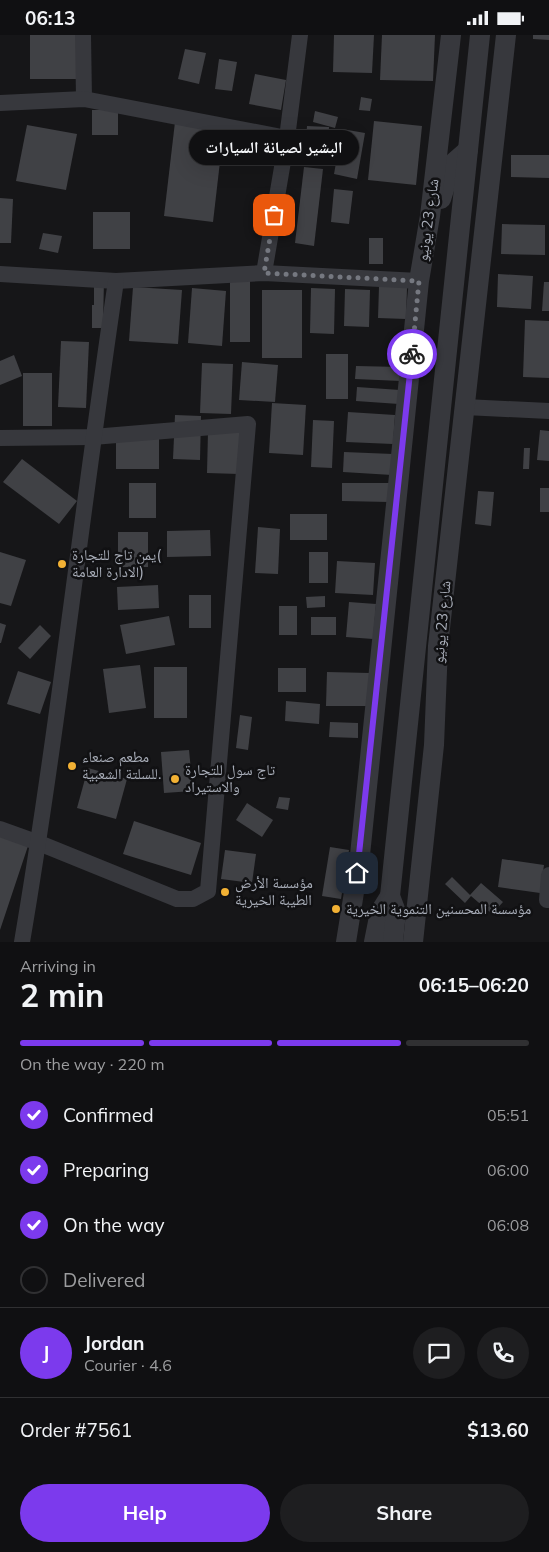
<!DOCTYPE html>
<meta charset="utf-8">
<style>
body{margin:0;font-family:Mulish,"Noto Naskh Arabic",sans-serif;background:#1e1e20;color:#f1f3f6;height:100vh;display:flex;flex-direction:column;font-size:19px;white-space:nowrap}
*{box-sizing:border-box;margin:0}
p{font-size:16px;color:#9c9d9f}
.icon{flex:none;width:28px;height:28px;fill:none;stroke:currentColor;stroke-width:2;stroke-linecap:round;stroke-linejoin:round}
.map{position:relative;height:907px;overflow:hidden}
.panel{display:flex;flex-direction:column;background:#101012;flex:1}
.panel>*{flex:none}
.pin{position:absolute;display:grid;place-items:center;width:42px;height:42px;color:#fff;margin:-21px;border-radius:10px;box-shadow:0 2px 8px #0006}
.courier{position:absolute;display:grid;place-items:center;width:50px;height:50px;margin:-25px;border:4px solid #7c3aed;border-radius:50%;background:#fff;color:#222;box-shadow:0 1px 6px #0007}
.bubble{position:absolute;height:35px;border-radius:18px;background:#101012;box-shadow:0 5px 20px #0002,0 0 0 1px #303032;font-size:16px;font-weight:700;line-height:35px;text-align:center}
.headline em{font-style:normal;font-weight:700}
.headline div{display:flex;flex-direction:column-reverse}
.headline{display:flex;align-items:center;justify-content:space-between;height:85px;padding:0 20px}
h1{font-size:32px;font-weight:700;line-height:38px}
.bar{display:grid;grid-template-columns:repeat(4,1fr);gap:8px 5px;align-content:center;height:60px;padding:0 20px}
.bar i{height:6px;border-radius:4px;background:#303032}
.bar .selected{background:#7c3aed}
.bar p{grid-column:span 4}
.line{display:flex;align-items:center;gap:12px;padding:0 20px;border-top:1px solid #303032}
.line div{flex:1}
.round{display:grid;place-items:center;flex:none;width:52px;height:52px;border-radius:26px;background:#1e1e20}
ol{padding:0 20px;list-style:none}
li{display:flex;align-items:center;gap:15px;height:55px}
li p{margin-inline-start:auto}
li .icon{padding:5px;border-radius:50%;background:#7c3aed;color:#fff;stroke-width:4}
li:last-child{color:#9c9d9f}
li i{width:28px;height:28px;border:2px solid #303032;border-radius:50%}
.button{display:flex;gap:10px;margin-top:auto;padding:10px 20px}
.button a{flex:1;height:58px;border-radius:30px;background:#7c3aed;color:#fff;font-size:20px;font-weight:700;line-height:58px;text-align:center}
.button a+a{background:#1e1e20;color:#f1f3f6}
.status{display:flex;justify-content:space-between;align-items:center;height:35px;padding:0 25px;background:#101012;direction:ltr}
.status svg{height:14px;fill:currentColor}
.map>svg:first-child{display:block}
</style>
<div class="status"><b>06:13</b><svg viewBox="0 0 49 12"><path d="M0 12V9h3v3zM5 12V6h3v6zM10 12V3h3v9zM15 12V0h3v12zM26 1h20v11H26zM47 4h2v5h-2z"/></svg></div>
<div class="map">
<svg width="549" height="907" viewBox="0 0 549 907">
<rect width="100%" height="100%" fill="#161618"/>
<!-- building -->
<g fill="#404145">
<rect x="30" y="0" width="47" height="44"/>
<polygon points="334,0 374,0 372,38 333,37"/>
<polygon points="382,0 435,0 433,46 380,45"/>
<polygon points="533,0 549,0 549,5 533,4"/>
<polygon points="185,14 206,18 199,49 178,44"/>
<polygon points="219,24 237,27 232,56 215,54"/>
<polygon points="255,39 286,45 281,75 249,69"/>
<polygon points="361,62 372,64 370,76 359,75"/>
<rect x="92" y="75" width="26" height="25"/>
<polygon points="315,76 338,82 335,93 313,87"/>
<polygon points="374,86 422,91 416,150 368,145"/>
<polygon points="175,87 224,92 213,187 164,181"/>
<polygon points="27,90 77,99 66,155 16,146"/>
<polygon points="307,91 329,92 327,123 305,122"/>
<polygon points="342,94 365,98 357,144 334,139"/>
<polygon points="511,120 549,120 549,143 511,142"/>
<polygon points="304,132 323,134 314,211 295,208"/>
<polygon points="334,154 353,156 349,189 331,187"/>
<polygon points="0,163 13,164 11,208 0,208"/>
<rect x="93" y="177" width="37" height="37"/>
<polygon points="502,189 545,190 545,220 501,219"/>
<polygon points="43,198 62,201 58,218 39,214"/>
<rect x="369" y="203" width="14" height="26"/>
<polygon points="498,239 533,241 531,274 497,272"/>
<rect x="230" y="241" width="20" height="66"/>
<polygon points="94,243 104,243 103,293 92,293 92,270 94,270"/>
<polygon points="544,247 549,247 549,276 542,276"/>
<polygon points="133,252 182,255 178,309 129,306"/>
<polygon points="379,252 407,252 406,284 378,283"/>
<polygon points="192,253 226,256 222,311 188,308"/>
<polygon points="311,253 335,254 334,299 310,298"/>
<polygon points="345,254 370,255 369,292 344,291"/>
<rect x="262" y="255" width="40" height="68"/>
<polygon points="525,285 549,286 549,343 523,342"/>
<polygon points="61,306 89,307 86,373 58,372"/>
<rect x="326" y="319" width="22" height="45"/>
<polygon points="14,320 22,341 0,350 0,326"/>
<polygon points="242,327 278,330 275,367 239,365"/>
<polygon points="202,328 233,329 231,379 200,378"/>
<polygon points="356,331 401,332 401,346 355,344"/>
<rect x="23" y="338" width="29" height="53"/>
<polygon points="357,352 400,355 399,369 356,366"/>
<polygon points="272,368 306,370 303,420 269,418"/>
<polygon points="348,377 395,380 393,409 346,407"/>
<polygon points="175,380 201,381 200,425 173,424"/>
<polygon points="313,385 334,386 332,433 311,432"/>
<polygon points="540,395 549,396 549,426 537,425"/>
<polygon points="208,397 240,398 239,439 207,438"/>
<rect x="116" y="403" width="43" height="31"/>
<polygon points="524,413 530,413 529,434 523,434"/>
<polygon points="344,417 393,419 392,440 343,437"/>
<polygon points="22,424 77,466 59,489 3,447"/>
<rect x="129" y="448" width="27" height="35"/>
<polygon points="342,448 389,448 389,467 342,466"/>
<rect x="540" y="453" width="9" height="24"/>
<polygon points="478,456 494,457 491,491 475,489"/>
<rect x="290" y="479" width="37" height="26"/>
<polygon points="258,492 280,494 278,539 255,538"/>
<polygon points="210,495 211,521 167,522 167,496"/>
<rect x="118" y="497" width="30" height="35"/>
<polygon points="0,517 26,525 11,571 0,568"/>
<rect x="309" y="517" width="19" height="31"/>
<polygon points="337,526 375,528 373,560 335,558"/>
<polygon points="158,550 159,573 118,575 117,552"/>
<rect x="189" y="560" width="22" height="33"/>
<polygon points="325,561 325,572 307,573 306,562"/>
<polygon points="349,567 376,569 373,604 346,602"/>
<rect x="279" y="571" width="18" height="29"/>
<polygon points="169,581 175,610 126,619 120,590"/>
<rect x="311" y="582" width="25" height="18"/>
<polygon points="0,588 6,590 1,608 0,608"/>
<polygon points="40,590 51,601 30,624 18,613"/>
<polygon points="140,630 146,673 109,678 103,634"/>
<rect x="154" y="632" width="33" height="51"/>
<rect x="278" y="633" width="28" height="24"/>
<polygon points="18,636 51,647 40,679 7,669"/>
<polygon points="327,637 370,638 369,671 326,671"/>
<polygon points="286,666 320,669 319,689 285,686"/>
<polygon points="240,680 252,682 248,715 236,713"/>
<polygon points="330,687 358,688 358,703 329,702"/>
<polygon points="189,715 193,756 164,758 161,717"/>
<polygon points="88,733 127,744 116,784 77,773"/>
<polygon points="279,762 290,763 288,775 276,773"/>
<polygon points="247,768 273,785 262,802 236,785"/>
<polygon points="134,786 201,808 191,840 123,819"/>
<polygon points="0,798 29,808 0,895"/>
<polygon points="330,812 349,815 341,864 322,861"/>
<polygon points="225,815 256,819 252,848 221,844"/>
<polygon points="502,824 544,830 540,858 498,852"/>
<polygon points="452,842 470,860 481,848 503,867 492,879 471,861 465,868 445,849"/>
</g>
<g fill="none" stroke-linecap="round" stroke-linejoin="round">
<!-- minor -->
<g stroke="#37383d" stroke-width="16">
<polyline points="83,0 84,64"/>
<polyline points="0,68 84,64 287,103"/>
<polyline points="264,238 287,103 300,0"/>
<polyline points="0,239 116,246 264,238 419,246"/>
<polyline points="465,372 549,376"/>
<polyline points="0,403 93,402 248,389 208,856 193,864 177,864 39,808 0,794"/>
<polyline points="549,840 547,865 549,865"/>
<path d="M22,907C59,688 83,466 116,246"/>
</g>
<!-- tertiary -->
<g stroke="#37383d" stroke-width="20">
<polyline points="441,164 452,129 468,115"/>
<polyline points="346,907 360,820 419,246 430,181 451,0"/>
<polyline points="374,907 380,877 390,861"/>
<polyline points="393,907 396,877 390,861 480,0"/>
<polyline points="413,907 434,710 438,611 506,0"/>
</g>
</g>
<g fill="none" stroke-linecap="round" stroke-linejoin="round">
<!-- done -->
<polyline stroke="#757880" stroke-width="5" stroke-dasharray="0 9" points="274,180 264,238 419,246 412,319"/>
<!-- route -->
<polyline stroke="#7c3aed" stroke-width="6" points="357,838 412,319"/>
</g>
<!-- markers -->
<g fill="#f2b134" stroke="#111113" stroke-width="2">
<circle cx="62" cy="529" r="5"/>
<circle cx="72" cy="731" r="5"/>
<circle cx="175" cy="744" r="5"/>
<circle cx="225" cy="857" r="5"/>
<circle cx="336" cy="874" r="5"/>
</g>
<g text-anchor="middle" stroke-width="5" stroke-linejoin="round" paint-order="stroke">
<!-- street labels -->
<g font-size="15" fill="#a8adb8" stroke="#111113">
<text transform="translate(428 185) rotate(-82)" y="5">شارع 23 يونيو</text>
<text transform="translate(442 587) rotate(-85)" y="5">شارع 23 يونيو</text>
</g>
<!-- poi labels -->
<g font-size="15" fill="#a8adb8" stroke="#111113" text-anchor="start">
<text x="72" y="525">يمن تاج للتجارة(<tspan x="72" dy="17">الادارة العامة)</tspan></text>
<text x="82" y="727">مطعم صنعاء<tspan x="82" dy="17">للسلتة الشعبية.</tspan></text>
<text x="185" y="740">تاج سول للتجارة<tspan x="185" dy="17">والاستيراد</tspan></text>
<text x="235" y="853">مؤسسة الأرض<tspan x="235" dy="17">الطيبة الخيرية</tspan></text>
<text x="346" y="879">مؤسسة المحسنين التنموية الخيرية</text>
</g>
</g>
</svg>
<div class="pin" style="left:274px;top:180px;background:#ea580c"><svg class="icon" aria-label="bag" viewBox="0 0 24 24"><path d="M5 8h14l-1 12H6zM9 8a3 3 0 0 1 6 0"/></svg></div>
<div class="pin" style="left:357px;top:838px;background:#1f2937"><svg class="icon" aria-label="home" viewBox="0 0 24 24"><path d="M3 11l9-7 9 7M6 9v11h12V9"/></svg></div>
<div class="courier" style="left:412px;top:319px"><svg class="icon" aria-label="bike" viewBox="0 0 24 24"><circle cx="6" cy="16" r="4"/><circle cx="18" cy="16" r="4"/><path d="M6 16l4-8h5l3 8M10 8l3 8H6M13 5h3"/></svg></div>
<div class="bubble" style="left:189px;top:95px;width:170px">البشير لصيانة السيارات</div>
</div>
<section class="panel">
<div class="headline"><div><h1>2 min</h1><p>Arriving in</p></div><em>06:15–06:20</em></div>
<div class="bar"><i class="selected"></i><i class="selected"></i><i class="selected"></i><i></i><p>On the way · 220 m</p></div>
<ol>
<li><svg class="icon" aria-label="check" viewBox="0 0 24 24"><path d="M5 12l5 5 9-10"/></svg>Confirmed<p>05:51</p></li>
<li><svg class="icon" aria-label="check" viewBox="0 0 24 24"><path d="M5 12l5 5 9-10"/></svg>Preparing<p>06:00</p></li>
<li><svg class="icon" aria-label="check" viewBox="0 0 24 24"><path d="M5 12l5 5 9-10"/></svg>On the way<p>06:08</p></li>
<li><i></i>Delivered</li>
</ol>
<div class="line" style="height:90px"><b class="round" style="background:#7c3aed;color:#fff">J</b><div><b>Jordan</b><p>Courier · 4.6</p></div><a class="round"><svg class="icon" aria-label="chat" viewBox="0 0 24 24"><path d="M4 5h16v11H9l-5 4z"/></svg></a><a class="round"><svg class="icon" aria-label="phone" viewBox="0 0 24 24"><path d="M5 4h4l2 5-3 2q2 4 5 5l2-3 5 2v4C11 20 4 13 5 4z"/></svg></a></div>
<div class="line" style="height:65px"><div>Order #7561</div><b>$13.60</b></div>
<div class="button"><a>Help</a><a>Share</a></div>
</section>
